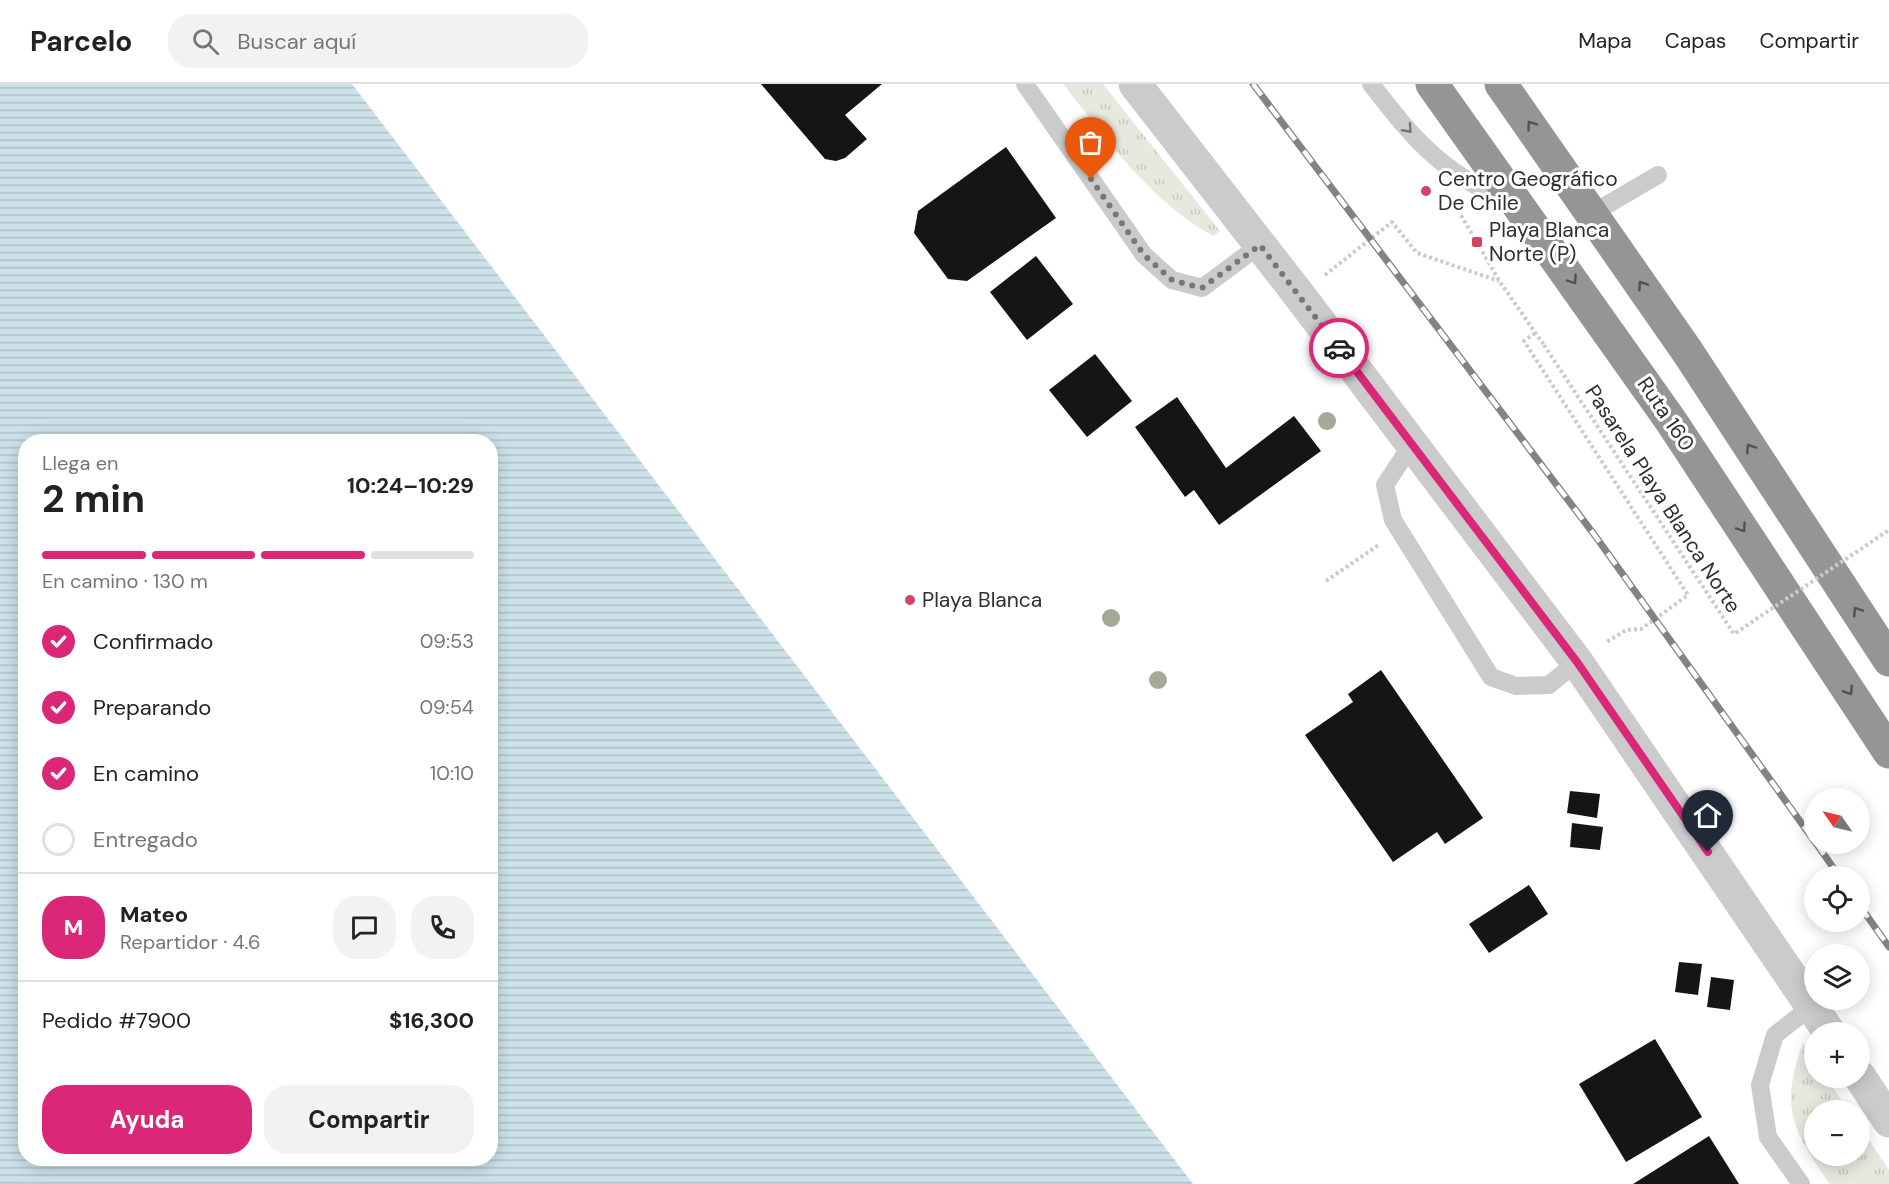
<!DOCTYPE html>
<html lang="es">
<meta charset="utf-8">
<style>
body{margin:0;font-family:"DM Sans",sans-serif;background:#f2f2f2;color:#222;height:100vh;display:flex;flex-direction:column;font-size:22px;white-space:nowrap}
*{box-sizing:border-box;margin:0}
p{font-size:20px;color:#767676}
.icon{flex:none;width:33px;height:33px;fill:none;stroke:currentColor;stroke-width:2;stroke-linecap:round;stroke-linejoin:round}
.map{position:relative;flex:1;overflow:hidden}
.sheet{position:absolute;left:18px;top:350px;width:480px;height:732px;display:flex;flex-direction:column;background:#fff;border-radius:24px;box-shadow:0 3px 15px #0003}
.sheet>*{flex:none}
.needle{width:39px;rotate:304deg}
.tools{position:absolute;left:1804px;top:704px;display:grid;gap:12px}
.tools a{display:grid;place-items:center;width:66px;height:66px;border-radius:50%;background:#fff;box-shadow:0 3px 15px #0003;font-size:30px}
.pin{position:absolute;display:grid;place-items:center;width:51px;height:51px;color:#fff;margin:-62px -26px;border-radius:50% 50% 50% 0;rotate:-45deg;box-shadow:0 0 6px #0007}
.pin .icon{rotate:45deg}
.courier{position:absolute;display:grid;place-items:center;width:60px;height:60px;margin:-30px;border:4px solid #db2777;border-radius:50%;background:#fff;color:#222;box-shadow:0 2px 8px #0007}
.summary em{font-style:normal;font-weight:700}
.summary div{display:flex;flex-direction:column-reverse}
.summary{display:flex;align-items:center;justify-content:space-between;height:102px;padding:0 24px}
h1{font-size:39px;font-weight:700;line-height:45px}
.bar{display:grid;grid-template-columns:repeat(4,1fr);gap:9px 6px;align-content:center;height:72px;padding:0 24px}
.bar i{height:8px;border-radius:4px;background:#e0e0e0}
.bar .active{background:#db2777}
.bar p{grid-column:span 4}
.line{display:flex;align-items:center;gap:15px;padding:0 24px;border-top:2px solid #e0e0e0}
.line div{flex:1}
.round{display:grid;place-items:center;flex:none;width:63px;height:63px;border-radius:24px;background:#f2f2f2}
ol{padding:0 24px;list-style:none}
li{display:flex;align-items:center;gap:18px;height:66px}
li p{margin-inline-start:auto}
li .icon{padding:6px;border-radius:50%;background:#db2777;color:#fff;stroke-width:4}
li:last-child{color:#767676}
li i{width:33px;height:33px;border:3px solid #e0e0e0;border-radius:50%}
.primary-button{display:flex;gap:12px;margin-top:auto;padding:12px 24px}
.primary-button a{flex:1;height:69px;border-radius:24px;background:#db2777;color:#fff;font-size:24px;font-weight:700;line-height:69px;text-align:center}
.primary-button a+a{background:#f2f2f2;color:#222}
header{display:flex;align-items:center;gap:36px;box-sizing:border-box;height:84px;padding:0 30px;background:#fff;border-bottom:2px solid #e0e0e0}
header strong{font-size:28px}
nav{display:flex;gap:33px;margin-inline-start:auto;font-size:21px}
.search{width:420px;height:54px;background:#f2f2f2;display:flex;align-items:center;gap:15px;box-sizing:border-box;padding:0 21px;border-radius:24px;color:#767676;font-size:22px}
.map>svg:first-child{display:block}
</style>
<header>
<strong>Parcelo</strong>
<div class="search"><svg class="icon" aria-label="search" viewBox="0 0 24 24"><circle cx="10" cy="10" r="6"/><path d="M15 15l6 6"/></svg>Buscar aquí</div>
<nav><a>Mapa</a><a>Capas</a><a>Compartir</a></nav>
</header>
<div class="map">
<svg width="1889" height="1100" viewBox="0 0 1889 1100">
<defs>
<pattern id="grass-tufts" width="24" height="20" patternUnits="userSpaceOnUse" patternTransform="scale(1.5)"><rect width="24" height="20" fill="#e6eade"/><path d="M3 7l-1-3M5 7V3M7 7l1-3M15 17l-1-3M17 17v-4M19 17l1-3" fill="none" stroke="#c6c9bf"/></pattern>
<pattern id="water-rules" width="6" height="5" patternUnits="userSpaceOnUse" patternTransform="scale(1.5)"><rect width="6" height="5" fill="#cce1e8"/><path d="M0 2.5h6" fill="none" stroke="#b0c1c7"/></pattern>
</defs>
<rect width="100%" height="100%" fill="#fff"/>
<!-- grass -->
<g fill="url(#grass-tufts)">
<path d="M1063,0H1103L1220,147L1213,152C1149,116 1108,57 1063,0Z"/>
<path d="M1803,959L1815,977V993H1826L1848,1026H1815V1071H1860V1043L1889,1086V1100H1830C1793,1046 1779,1025 1803,959Z"/>
</g>
<!-- water -->
<path fill="url(#water-rules)" fill-rule="evenodd" d="M0,0H352L1193,1100H0ZM26,357H490V1074H26Z"/>
<!-- building -->
<g fill="#151515">
<polygon points="761,0 882,0 845,31 867,55 845,74 836,77 825,75"/>
<polygon points="1006,63 1056,134 967,197 948,195 914,149 918,127"/>
<polygon points="1036,172 1073,220 1027,256 990,208"/>
<polygon points="1095,270 1132,317 1087,353 1049,306"/>
<polygon points="1177,313 1226,384 1294,332 1321,367 1219,441 1194,406 1185,413 1135,343"/>
<polygon points="1381,586 1483,734 1445,760 1437,748 1393,778 1305,651 1353,618 1348,610"/>
<polygon points="1570,707 1600,710 1597,734 1567,729"/>
<polygon points="1572,739 1603,743 1600,766 1570,763"/>
<polygon points="1529,801 1548,830 1489,869 1469,840"/>
<polygon points="1679,878 1702,880 1698,911 1675,908"/>
<polygon points="1711,893 1734,896 1730,926 1707,923"/>
<polygon points="1655,955 1702,1033 1626,1078 1579,1000"/>
<polygon points="1709,1052 1739,1100 1633,1100"/>
</g>
<g fill="none" stroke-linecap="round" stroke-linejoin="round">
<!-- path -->
<g stroke="#cbcbcb" stroke-width="4" stroke-dasharray="3 3" stroke-linecap="butt">
<polyline points="1455,121 1500,198 1544,261"/>
<polyline points="1325,191 1392,138 1417,169 1499,197"/>
<polyline points="1535,249 1524,257 1688,511 1641,545 1626,546 1605,559"/>
<polyline points="1326,497 1380,460"/>
</g>
<!-- service -->
<g stroke="#cbcbcb" stroke-width="18">
<polyline points="1025,0 1144,171 1172,196 1202,204 1260,161"/>
<path d="M1371,0C1389,23 1407,47 1429,67C1453,90 1482,105 1511,122"/>
<polyline points="1593,129 1658,91"/>
<polyline points="1412,360 1385,401 1393,436 1491,593 1516,602 1549,601 1577,578"/>
<polyline points="1801,1100 1768,1053 1760,1001 1775,951 1812,922"/>
</g>
<!-- tertiary -->
<g stroke="#cbcbcb" stroke-width="33">
<polyline points="1135,0 1299,211 1577,578 1829,948"/>
<polyline points="1860,993 1889,1037"/>
</g>
<!-- motorway -->
<g stroke="#959595" stroke-width="33">
<polyline points="1432,0 1671,337 1889,668"/>
<polyline points="1501,0 1687,267 1889,576"/>
</g>
<defs>
<g id="rail">
<polyline points="1253,0 1596,453 1815,758"/>
<polyline points="1816,759 1839,792"/>
<polyline points="1860,822 1889,863"/>
</g>
</defs>
<!-- rail casing -->
<use href="#rail" stroke="#838383" stroke-width="7"/>
<!-- rail -->
<use href="#rail" stroke="#fff" stroke-width="4.5" stroke-dasharray="14" stroke-linecap="butt"/>
<!-- path-bridge -->
<polyline stroke="#cbcbcb" stroke-width="4" stroke-dasharray="3 3" stroke-linecap="butt" points="1544,261 1734,550 1889,446"/>
</g>
<!-- trees -->
<g fill="#a3aa96">
<circle cx="1327" cy="337" r="9"/>
<circle cx="1111" cy="534" r="9"/>
<circle cx="1158" cy="596" r="9"/>
</g>
<!-- one-way arrows -->
<defs><path id="oneway-chevron" d="M-2-3.5L2.5 0L-2 3.5" fill="none" stroke-width="1.6" stroke-linecap="round" stroke-linejoin="round" transform="scale(1.5)"/></defs>
<g stroke="#525252">
<use href="#oneway-chevron" transform="translate(1531 41) rotate(-125)"/>
<use href="#oneway-chevron" transform="translate(1573 196) rotate(55)"/>
<use href="#oneway-chevron" transform="translate(1642 201) rotate(-124)"/>
<use href="#oneway-chevron" transform="translate(1750 364) rotate(-123)"/>
<use href="#oneway-chevron" transform="translate(1742 444) rotate(56)"/>
<use href="#oneway-chevron" transform="translate(1857 527) rotate(-123)"/>
<use href="#oneway-chevron" transform="translate(1849 607) rotate(57)"/>
</g>
<use stroke="#757575" href="#oneway-chevron" transform="translate(1408 45) rotate(48)"/>
<g fill="none" stroke-linecap="round" stroke-linejoin="round">
<!-- done -->
<polyline stroke="#777" stroke-width="6" stroke-dasharray="0 10.8" points="1091,95 1144,171 1172,196 1202,204 1260,161 1339,264"/>
<!-- route -->
<polyline stroke="#db2777" stroke-width="8" points="1339,264 1577,578 1708,768"/>
</g>
<!-- markers -->
<g fill="#d04564" stroke="#fff" stroke-width="2">
<circle cx="1426" cy="107" r="6"/>
<rect x="1471" y="152" width="12" height="12" rx="3"/>
<circle cx="910" cy="516" r="6"/>
</g>
<g text-anchor="middle" stroke-width="6" stroke-linejoin="round" paint-order="stroke">
<!-- poi labels -->
<g font-size="21" fill="#2e2e2e" stroke="#fff" text-anchor="start">
<text x="1438" y="102">Centro Geográfico<tspan x="1438" dy="24">De Chile</tspan></text>
<text x="1489" y="153">Playa Blanca<tspan x="1489" dy="24">Norte (P)</tspan></text>
<text x="922" y="523">Playa Blanca</text>
</g>
<!-- street labels -->
<g font-size="21" fill="#2e2e2e" stroke="#fff">
<text transform="translate(1666 330) rotate(56)" y="7">Ruta 160</text>
<text transform="translate(1663 415) rotate(57)" y="7">Pasarela Playa Blanca Norte</text>
</g>
</g>
</svg>
<div class="tools">
<a><svg class="needle" viewBox="-14 -14 28 28"><path d="M0-13l5 13h-10z" fill="#e53935"/><path d="M0 13l5-13h-10z" fill="#767676"/></svg></a>
<a><svg class="icon" aria-label="locate" viewBox="0 0 24 24"><circle cx="12" cy="12" r="6"/><path d="M12 2v4M12 18v4M2 12h4M18 12h4"/></svg></a>
<a><svg class="icon" aria-label="layers" viewBox="0 0 24 24"><path d="M12 4l9 5-9 5-9-5zM3 14l9 5 9-5"/></svg></a>
<a>+</a>
<a>−</a>
</div>
<div class="pin" style="left:1091px;top:95px;background:#ea580c"><svg class="icon" aria-label="bag" viewBox="0 0 24 24"><path d="M5 8h14l-1 12H6zM9 8a3 3 0 0 1 6 0"/></svg></div>
<div class="pin" style="left:1708px;top:768px;background:#1f2937"><svg class="icon" aria-label="home" viewBox="0 0 24 24"><path d="M3 11l9-7 9 7M6 9v11h12V9"/></svg></div>
<div class="courier" style="left:1339px;top:264px"><svg class="icon" aria-label="car" viewBox="0 0 24 24"><path d="M5 17H2v-5l4-1 3-4h7l3 4 3 1v5h-3M9 17h6M6 11h13"/><circle cx="7" cy="17" r="2"/><circle cx="17" cy="17" r="2"/></svg></div>
<section class="sheet">
<div class="summary"><div><h1>2 min</h1><p>Llega en</p></div><em>10:24–10:29</em></div>
<div class="bar"><i class="active"></i><i class="active"></i><i class="active"></i><i></i><p>En camino · 130 m</p></div>
<ol>
<li><svg class="icon" aria-label="check" viewBox="0 0 24 24"><path d="M5 12l5 5 9-10"/></svg>Confirmado<p>09:53</p></li>
<li><svg class="icon" aria-label="check" viewBox="0 0 24 24"><path d="M5 12l5 5 9-10"/></svg>Preparando<p>09:54</p></li>
<li><svg class="icon" aria-label="check" viewBox="0 0 24 24"><path d="M5 12l5 5 9-10"/></svg>En camino<p>10:10</p></li>
<li><i></i>Entregado</li>
</ol>
<div class="line" style="height:108px"><b class="round" style="background:#db2777;color:#fff">M</b><div><b>Mateo</b><p>Repartidor · 4.6</p></div><a class="round"><svg class="icon" aria-label="chat" viewBox="0 0 24 24"><path d="M4 5h16v11H9l-5 4z"/></svg></a><a class="round"><svg class="icon" aria-label="phone" viewBox="0 0 24 24"><path d="M5 4h4l2 5-3 2q2 4 5 5l2-3 5 2v4C11 20 4 13 5 4z"/></svg></a></div>
<div class="line" style="height:78px"><div>Pedido #7900</div><b>$16,300</b></div>
<div class="primary-button"><a>Ayuda</a><a>Compartir</a></div>
</section>
</div>
